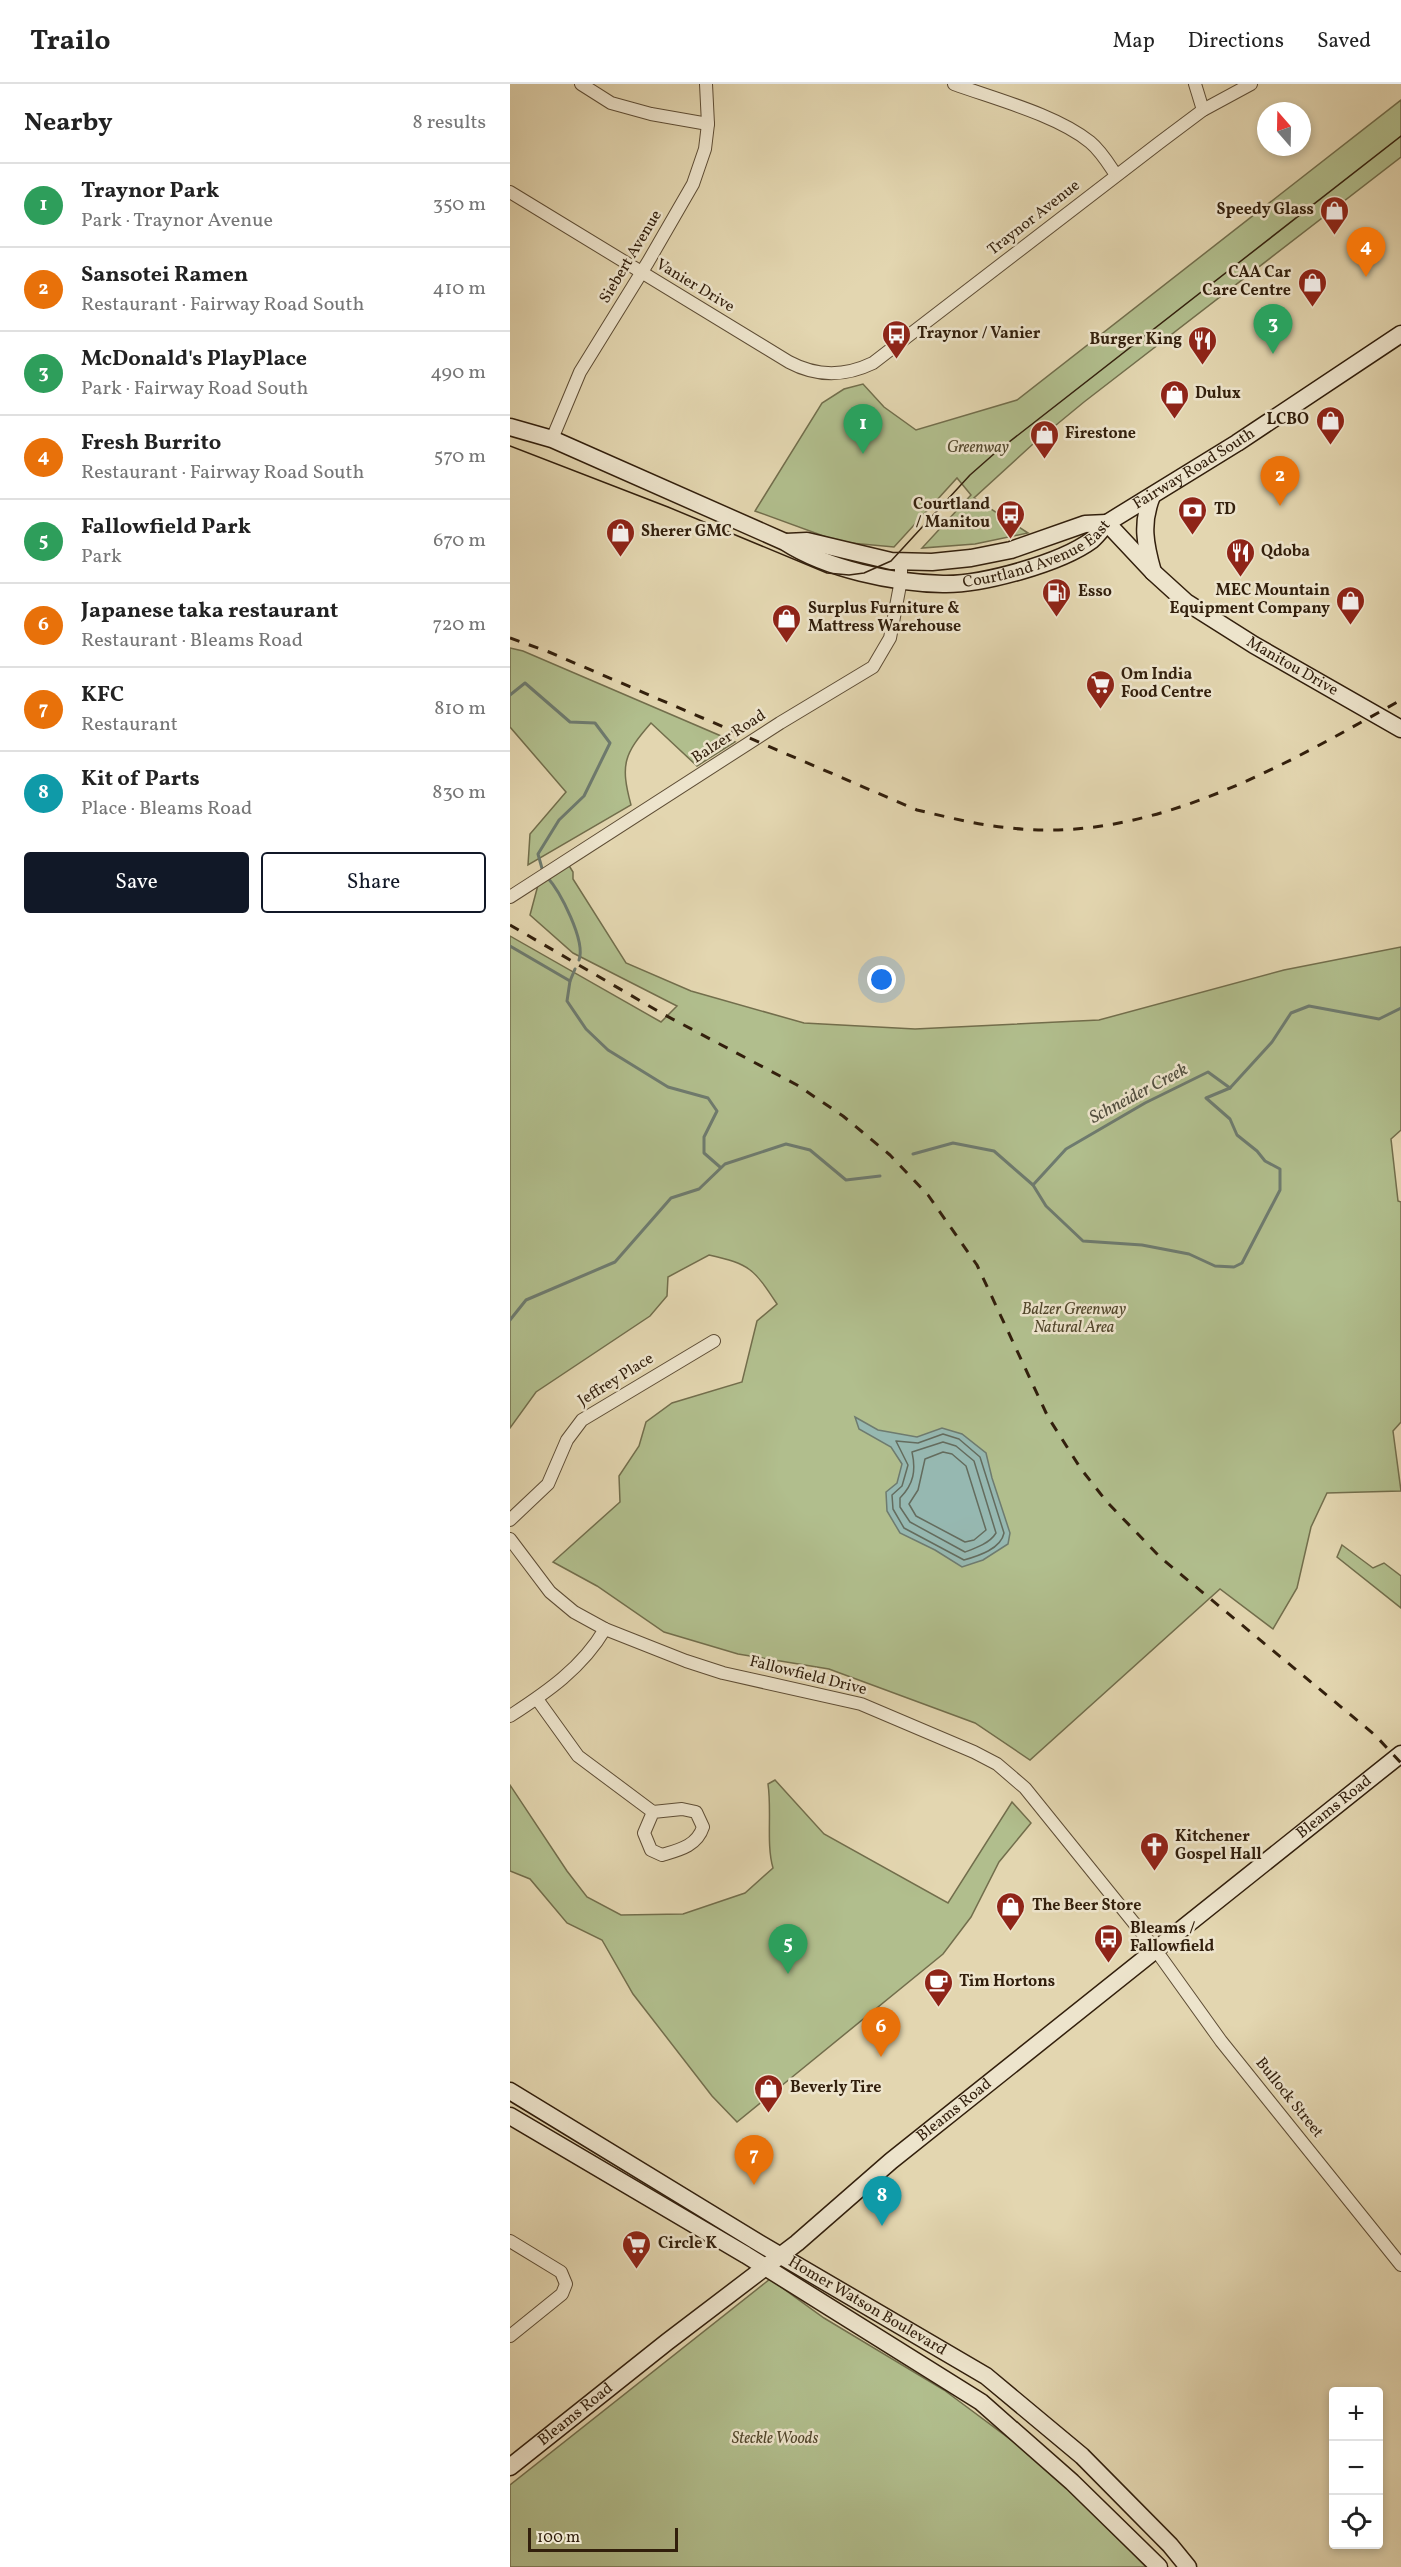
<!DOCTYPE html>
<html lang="en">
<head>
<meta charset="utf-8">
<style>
  body { margin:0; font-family:Vollkorn,serif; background:#f2f2f2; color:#222 }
  .controls { position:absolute; right:18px; bottom:18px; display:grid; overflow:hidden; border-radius:6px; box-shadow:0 3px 9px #0003 }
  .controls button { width:54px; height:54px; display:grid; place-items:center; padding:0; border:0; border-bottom:2px solid #e0e0e0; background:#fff; color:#222; font:30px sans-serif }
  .compass { position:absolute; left:747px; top:18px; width:54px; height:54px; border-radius:50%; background:#fff; box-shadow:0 3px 9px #0003; rotate:340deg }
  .scale { position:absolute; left:18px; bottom:15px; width:150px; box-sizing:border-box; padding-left:6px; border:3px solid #321f0c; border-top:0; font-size:16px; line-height:21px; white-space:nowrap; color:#321f0c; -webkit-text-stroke:4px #ede4cc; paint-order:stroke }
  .you { position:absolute; left:372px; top:896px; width:21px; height:21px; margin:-15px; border:4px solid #fff; border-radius:50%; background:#1a73e8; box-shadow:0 0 0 9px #1a73e833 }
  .badge { display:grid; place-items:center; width:39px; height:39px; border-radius:50%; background:#111827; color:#fff; font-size:20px; font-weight:700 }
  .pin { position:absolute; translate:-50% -50px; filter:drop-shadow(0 2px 3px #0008) }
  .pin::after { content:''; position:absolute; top:32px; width:21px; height:18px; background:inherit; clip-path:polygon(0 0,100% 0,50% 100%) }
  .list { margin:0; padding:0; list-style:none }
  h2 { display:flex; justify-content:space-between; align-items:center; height:78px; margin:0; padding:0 24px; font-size:26px }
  h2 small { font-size:20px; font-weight:400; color:#767676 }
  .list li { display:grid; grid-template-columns:39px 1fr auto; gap:18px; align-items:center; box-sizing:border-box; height:84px; padding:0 24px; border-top:2px solid #e0e0e0 }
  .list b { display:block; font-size:22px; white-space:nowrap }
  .list p { margin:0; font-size:20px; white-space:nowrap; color:#767676 }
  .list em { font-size:20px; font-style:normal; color:#767676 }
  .actions { display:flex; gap:12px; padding:18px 24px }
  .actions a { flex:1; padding:14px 0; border:2px solid #111827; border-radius:6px; text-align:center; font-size:21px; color:#111827 }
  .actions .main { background:#111827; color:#fff }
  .icon { flex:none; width:33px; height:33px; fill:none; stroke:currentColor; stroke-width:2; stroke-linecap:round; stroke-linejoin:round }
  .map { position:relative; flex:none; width:891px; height:2483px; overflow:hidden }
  header { display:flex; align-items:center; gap:36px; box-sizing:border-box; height:84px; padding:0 30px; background:#fff; border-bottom:2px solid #e0e0e0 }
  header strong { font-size:28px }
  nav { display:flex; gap:33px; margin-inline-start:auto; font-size:21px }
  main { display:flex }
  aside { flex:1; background:#fff }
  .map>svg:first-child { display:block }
  .green { fill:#b1be8d; stroke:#726e4c; stroke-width:1.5 }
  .water { fill:#96b8b1; stroke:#6e7b6f; stroke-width:1.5 }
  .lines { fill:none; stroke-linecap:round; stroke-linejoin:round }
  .shore { stroke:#646c5e; stroke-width:1.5 }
  .stream { stroke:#6e7b6f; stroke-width:3 }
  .street-casing { stroke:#5e4d35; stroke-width:14 }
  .secondary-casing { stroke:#321f0c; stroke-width:19 }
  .street { stroke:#ede4cc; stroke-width:12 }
  .secondary { stroke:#ede4cc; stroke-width:16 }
  .tram { stroke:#321f0c; stroke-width:1.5 }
  .rail { stroke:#321f0c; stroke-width:3; stroke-dasharray:10 10; stroke-linecap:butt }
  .labels { text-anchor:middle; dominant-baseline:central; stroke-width:5; stroke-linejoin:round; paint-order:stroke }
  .poi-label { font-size:16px; font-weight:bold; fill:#321f0c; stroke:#ede4cc; text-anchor:start }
  .street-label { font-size:16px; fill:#321f0c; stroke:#ede4cc }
  .park-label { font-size:16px; font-style:italic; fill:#52472c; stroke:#ede4cc }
  .water-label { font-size:18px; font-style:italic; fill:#504d3e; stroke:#ede4cc }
</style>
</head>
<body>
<header>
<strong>Trailo</strong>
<nav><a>Map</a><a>Directions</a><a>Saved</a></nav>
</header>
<main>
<aside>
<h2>Nearby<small>8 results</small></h2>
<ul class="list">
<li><span class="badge" style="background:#2e9e5b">1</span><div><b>Traynor Park</b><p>Park · Traynor Avenue</p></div><em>350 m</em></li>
<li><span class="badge" style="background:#e8710a">2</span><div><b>Sansotei Ramen</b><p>Restaurant · Fairway Road South</p></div><em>410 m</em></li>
<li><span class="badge" style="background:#2e9e5b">3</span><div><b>McDonald's PlayPlace</b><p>Park · Fairway Road South</p></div><em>490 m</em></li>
<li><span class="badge" style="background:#e8710a">4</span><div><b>Fresh Burrito</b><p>Restaurant · Fairway Road South</p></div><em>570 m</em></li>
<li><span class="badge" style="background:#2e9e5b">5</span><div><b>Fallowfield Park</b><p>Park</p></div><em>670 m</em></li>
<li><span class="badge" style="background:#e8710a">6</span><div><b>Japanese taka restaurant</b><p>Restaurant · Bleams Road</p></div><em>720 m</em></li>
<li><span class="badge" style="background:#e8710a">7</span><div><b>KFC</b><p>Restaurant</p></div><em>810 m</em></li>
<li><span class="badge" style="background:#0f9aa8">8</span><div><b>Kit of Parts</b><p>Place · Bleams Road</p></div><em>830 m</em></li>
</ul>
<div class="actions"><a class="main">Save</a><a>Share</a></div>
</aside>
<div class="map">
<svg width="891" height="2483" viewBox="0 0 891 2483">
  <rect width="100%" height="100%" fill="#e3d6b0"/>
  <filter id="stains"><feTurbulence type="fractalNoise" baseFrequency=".00333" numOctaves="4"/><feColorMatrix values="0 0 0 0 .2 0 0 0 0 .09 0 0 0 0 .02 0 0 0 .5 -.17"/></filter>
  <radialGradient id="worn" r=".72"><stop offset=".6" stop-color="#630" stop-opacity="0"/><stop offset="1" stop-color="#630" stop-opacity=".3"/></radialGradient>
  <g class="green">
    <polygon points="891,16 891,73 574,318 523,360 464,414 518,449 465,460 412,464 461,411 447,394 384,463 330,458 245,427 312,319 334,305 353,300 374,323 406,346 507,316"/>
    <path d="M0 564 13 567 225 658 187 682 141 639C114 670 110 680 121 721L18 781 20 750 56 708 0 643Z"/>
    <path d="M58 780 63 788V795L116 879 181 907 294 939 405 945 589 936 774 886 891 863V1046L881 1055 888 1117 891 1118V1338L883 1347 891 1407 817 1409 801 1443 787 1504 763 1545 710 1505 520 1676 465 1639 319 1585 228 1570 154 1548 87 1502 43 1478 110 1418 109 1392 129 1362 136 1338 162 1319 232 1298 247 1237 267 1220C244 1185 240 1180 199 1171L158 1193 157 1212 140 1232 26 1308 0 1344V852L151 938 167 922 63 869 20 831 28 801Z"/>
    <polygon points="832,1461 863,1484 874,1479 891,1492 891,1524 827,1473"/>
    <path d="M265 1696 314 1750 438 1819 502 1718 521 1739 489 1778 461 1833 433 1870 227 2038 202 2012 123 1910 92 1856 57 1839 20 1795 0 1787V1701L57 1787 77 1813 111 1831 173 1830 235 1809 263 1784C256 1760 262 1728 258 1700Z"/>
    <polygon points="260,2195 314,2234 434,2306 551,2393 636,2483 0,2483 0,2401"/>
  </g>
  <polygon class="water" points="345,1333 368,1346 407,1353 432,1344 452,1350 476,1369 482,1394 500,1449 498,1460 473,1476 452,1483 425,1466 390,1449 377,1427 376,1408 387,1399 392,1380 381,1363 349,1345"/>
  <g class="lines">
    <g class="shore">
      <path d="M433 1350 449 1355 470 1373 494 1449C491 1465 468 1472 454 1476L394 1444 383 1425 382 1411 392 1402 398 1381 386 1357 408 1359Z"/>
      <path d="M433 1358 446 1362 464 1377 486 1449C480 1459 466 1464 455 1468L400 1438 390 1423V1414C404 1400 406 1386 402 1368Z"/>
      <polygon points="433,1368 442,1370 456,1382 476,1446 464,1456 455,1458 406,1432 399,1420 408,1406 415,1375"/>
    </g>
    <g class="stream">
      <polyline points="0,611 15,599 60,638 85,639 100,659 74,712 49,736 28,770 33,788"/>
      <path d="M37 793C50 807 76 857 69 876"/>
      <polyline points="0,862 60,897"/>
      <polyline points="65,885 60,897 57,917 76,945 98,966 158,1003 198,1014 207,1027 194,1053 194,1069 210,1083"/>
      <polyline points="403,1070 443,1059 484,1067 523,1101 536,1122 573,1157 632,1161 679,1170 705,1182 724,1183 732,1179 770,1106 770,1085 755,1077 747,1067 727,1051 720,1035 696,1014 720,1004 762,958 781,929 799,922 869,935 891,924"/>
      <polyline points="523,1101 556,1065 635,1019 698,988 720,1004"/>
      <polyline points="0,1236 16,1216 105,1178 161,1114 189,1105 215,1080 276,1060 300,1066 336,1096 370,1092"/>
    </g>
    <defs>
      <g id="street">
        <polyline points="71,0 101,19 141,30 198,40"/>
        <path d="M444 0C485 15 547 31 580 58 591 67 598 79 606 91"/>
        <polyline points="685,0 693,26"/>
        <path d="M0 108 279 278C307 293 334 293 363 279L649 59 693 26 741 0"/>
        <polyline points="42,355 70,288 138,178 183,100 195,65 198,40 196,0"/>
        <polyline points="0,813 270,639 363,583 380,554 391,496 391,477"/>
        <polyline points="0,1436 38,1400 57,1356 72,1336 204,1257"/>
        <polyline points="0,1455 40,1508 64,1528 95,1545 176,1577 213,1589 351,1620 464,1668 487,1680 515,1704 645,1865 711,1957 891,2181"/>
        <path d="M27 1615 68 1672 143 1728 172 1725 186 1728 193 1743C187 1762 169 1766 152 1771L141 1766 134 1749 143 1728"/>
        <path d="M0 1632C37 1608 72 1584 95 1545"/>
        <polyline points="0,2157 51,2188 56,2200 52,2210 0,2252"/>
      </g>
      <g id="secondary">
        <path id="s1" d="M0 343 42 355 275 458C317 485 383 499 433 500 472 501 551 479 582 456 587 452 592 445 597 439L727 359 891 250"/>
        <path d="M642 412C631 439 635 460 643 488"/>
        <path id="s2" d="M597 439 643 488 676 518 744 561 891 645"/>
        <polyline points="276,458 297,457 381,477 422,478 461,474 501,466 575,440 597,439"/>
        <path id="s3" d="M0 2007 249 2159 476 2292 572 2372 660 2461 678 2483"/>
        <polyline points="0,2032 236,2171 471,2318 562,2398 649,2483"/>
        <path id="s4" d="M0 2383 157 2258 287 2159 381 2077 891 1670"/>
      </g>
    </defs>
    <use href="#street" class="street-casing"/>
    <use href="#secondary" class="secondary-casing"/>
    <use href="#street" class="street"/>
    <use href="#secondary" class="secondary"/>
    <polyline class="tram" points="0,362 158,423 317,489 339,491 354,489 381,477 460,391 485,369 891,52"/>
    <g class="rail">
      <path d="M0 554 39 568 407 726C437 733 468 741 500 744 640 760 773 682 891 616"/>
      <polyline points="0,841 153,930 287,1001 333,1032 380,1071 418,1111 467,1181 538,1333 571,1385 597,1418 651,1474 865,1651 891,1679"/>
    </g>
  </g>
  <defs>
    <symbol id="shop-pin" viewBox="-11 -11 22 30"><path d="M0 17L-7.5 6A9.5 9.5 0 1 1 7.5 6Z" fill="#8f2418" stroke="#ede4cc"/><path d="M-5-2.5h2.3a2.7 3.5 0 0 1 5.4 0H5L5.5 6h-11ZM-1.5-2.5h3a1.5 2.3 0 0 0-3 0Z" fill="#fff"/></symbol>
    <symbol id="bus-pin" viewBox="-11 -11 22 30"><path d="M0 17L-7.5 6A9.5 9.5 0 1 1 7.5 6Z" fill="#8f2418" stroke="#ede4cc"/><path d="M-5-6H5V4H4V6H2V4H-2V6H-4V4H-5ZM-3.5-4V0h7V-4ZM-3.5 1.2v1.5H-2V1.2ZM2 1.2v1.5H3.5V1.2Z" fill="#fff"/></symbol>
    <symbol id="restaurant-pin" viewBox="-11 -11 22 30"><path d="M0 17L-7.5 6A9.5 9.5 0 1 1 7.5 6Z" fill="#8f2418" stroke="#ede4cc"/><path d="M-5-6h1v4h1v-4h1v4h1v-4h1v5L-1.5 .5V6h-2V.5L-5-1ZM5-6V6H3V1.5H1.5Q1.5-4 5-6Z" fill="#fff"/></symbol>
    <symbol id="bank-pin" viewBox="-11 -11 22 30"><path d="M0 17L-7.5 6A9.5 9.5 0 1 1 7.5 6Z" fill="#8f2418" stroke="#ede4cc"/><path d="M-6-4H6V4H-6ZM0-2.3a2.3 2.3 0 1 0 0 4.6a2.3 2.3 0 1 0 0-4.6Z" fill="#fff"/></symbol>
    <symbol id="fuel-pin" viewBox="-11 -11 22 30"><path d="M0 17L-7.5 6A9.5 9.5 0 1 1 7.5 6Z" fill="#8f2418" stroke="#ede4cc"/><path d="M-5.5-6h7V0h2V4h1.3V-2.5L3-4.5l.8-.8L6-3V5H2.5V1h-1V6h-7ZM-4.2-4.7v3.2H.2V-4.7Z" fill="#fff"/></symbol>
    <symbol id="supermarket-pin" viewBox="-11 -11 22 30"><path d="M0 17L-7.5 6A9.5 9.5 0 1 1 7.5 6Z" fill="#8f2418" stroke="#ede4cc"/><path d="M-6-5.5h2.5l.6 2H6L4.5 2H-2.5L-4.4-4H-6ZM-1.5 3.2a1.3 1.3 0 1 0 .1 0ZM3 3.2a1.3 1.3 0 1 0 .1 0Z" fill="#fff"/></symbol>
    <symbol id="church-pin" viewBox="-11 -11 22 30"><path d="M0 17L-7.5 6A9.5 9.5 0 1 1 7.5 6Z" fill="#8f2418" stroke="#ede4cc"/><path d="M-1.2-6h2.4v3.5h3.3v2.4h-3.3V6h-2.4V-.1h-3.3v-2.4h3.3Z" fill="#fff"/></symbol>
    <symbol id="cafe-pin" viewBox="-11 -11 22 30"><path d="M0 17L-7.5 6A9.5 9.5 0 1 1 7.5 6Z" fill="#8f2418" stroke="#ede4cc"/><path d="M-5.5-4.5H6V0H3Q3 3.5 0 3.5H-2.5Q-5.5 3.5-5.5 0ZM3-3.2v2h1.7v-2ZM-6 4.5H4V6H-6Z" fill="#fff"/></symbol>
  </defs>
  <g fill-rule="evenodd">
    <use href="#shop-pin" x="808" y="110" width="33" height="45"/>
    <use href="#shop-pin" x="786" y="182" width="33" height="45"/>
    <use href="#bus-pin" x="370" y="234" width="33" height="45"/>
    <use href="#restaurant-pin" x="676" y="240" width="33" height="45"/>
    <use href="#shop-pin" x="648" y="294" width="33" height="45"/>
    <use href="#shop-pin" x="804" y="320" width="33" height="45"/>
    <use href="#shop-pin" x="518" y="334" width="33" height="45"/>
    <use href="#bank-pin" x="666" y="410" width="33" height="45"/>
    <use href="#bus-pin" x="484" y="414" width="33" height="45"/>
    <use href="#shop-pin" x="94" y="432" width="33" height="45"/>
    <use href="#restaurant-pin" x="714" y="452" width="33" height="45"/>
    <use href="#fuel-pin" x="530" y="492" width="33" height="45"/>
    <use href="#shop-pin" x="824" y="500" width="33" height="45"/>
    <use href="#shop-pin" x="260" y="518" width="33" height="45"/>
    <use href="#supermarket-pin" x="574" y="584" width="33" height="45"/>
    <use href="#church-pin" x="628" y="1746" width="33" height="45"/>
    <use href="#shop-pin" x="484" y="1806" width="33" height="45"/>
    <use href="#bus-pin" x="582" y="1838" width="33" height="45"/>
    <use href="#cafe-pin" x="412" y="1882" width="33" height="45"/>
    <use href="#shop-pin" x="242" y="1988" width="33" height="45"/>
    <use href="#supermarket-pin" x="110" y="2144" width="33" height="45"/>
  </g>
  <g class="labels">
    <g class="poi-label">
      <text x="804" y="126" text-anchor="end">Speedy Glass</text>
      <text x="781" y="189" text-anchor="end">CAA Car<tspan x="781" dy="18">Care Centre</tspan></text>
      <text x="407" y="250">Traynor / Vanier</text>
      <text x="672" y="256" text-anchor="end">Burger King</text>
      <text x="685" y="310">Dulux</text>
      <text x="799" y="336" text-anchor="end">LCBO</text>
      <text x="555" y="350">Firestone</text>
      <text x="480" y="421" text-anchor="end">Courtland<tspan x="480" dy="18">/ Manitou</tspan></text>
      <text x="704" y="426">TD</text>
      <text x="131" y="448">Sherer GMC</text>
      <text x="751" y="468">Qdoba</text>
      <text x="820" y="507" text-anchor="end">MEC Mountain<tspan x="820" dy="18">Equipment Company</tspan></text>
      <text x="568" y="508">Esso</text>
      <text x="298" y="525">Surplus Furniture &amp;<tspan x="298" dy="18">Mattress Warehouse</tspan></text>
      <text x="611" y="591">Om India<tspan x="611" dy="18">Food Centre</tspan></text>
      <text x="665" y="1753">Kitchener<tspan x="665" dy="18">Gospel Hall</tspan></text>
      <text x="522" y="1822">The Beer Store</text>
      <text x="620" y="1845">Bleams /<tspan x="620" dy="18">Fallowfield</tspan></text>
      <text x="449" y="1898">Tim Hortons</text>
      <text x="280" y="2004">Beverly Tire</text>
      <text x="148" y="2160">Circle K</text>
    </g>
    <g class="street-label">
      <text transform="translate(524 134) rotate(-38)">Traynor Avenue</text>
      <text transform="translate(121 173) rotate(-59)">Siebert Avenue</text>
      <text transform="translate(185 202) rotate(31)">Vanier Drive</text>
      <text stroke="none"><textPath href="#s1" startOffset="746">Fairway Road South</textPath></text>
      <text stroke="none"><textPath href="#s1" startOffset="564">Courtland Avenue East</textPath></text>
      <text stroke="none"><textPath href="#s2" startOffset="236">Manitou Drive</textPath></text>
      <text transform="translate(219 653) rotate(-33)">Balzer Road</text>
      <text transform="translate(106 1296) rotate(-32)">Jeffrey Place</text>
      <text transform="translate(298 1592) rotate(14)">Fallowfield Drive</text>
      <text stroke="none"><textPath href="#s4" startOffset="1056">Bleams Road</textPath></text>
      <text transform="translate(779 2014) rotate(51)">Bullock Street</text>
      <text stroke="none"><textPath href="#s4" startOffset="570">Bleams Road</textPath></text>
      <text stroke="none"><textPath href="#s3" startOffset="417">Homer Watson Boulevard</textPath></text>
      <text stroke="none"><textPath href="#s4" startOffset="84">Bleams Road</textPath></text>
    </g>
    <g class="park-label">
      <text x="468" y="364">Greenway</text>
      <text x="564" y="1226">Balzer Greenway<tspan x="564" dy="18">Natural Area</tspan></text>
      <text x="265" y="2355">Steckle Woods</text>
    </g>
    <g class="water-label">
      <text transform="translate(629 1010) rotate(-28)">Schneider Creek</text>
    </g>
  </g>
  <rect width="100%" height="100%" filter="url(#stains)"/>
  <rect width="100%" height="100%" fill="url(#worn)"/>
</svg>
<div class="controls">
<button>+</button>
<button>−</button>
<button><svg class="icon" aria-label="locate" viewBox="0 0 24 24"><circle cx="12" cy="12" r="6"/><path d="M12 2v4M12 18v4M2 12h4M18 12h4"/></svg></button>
</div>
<svg class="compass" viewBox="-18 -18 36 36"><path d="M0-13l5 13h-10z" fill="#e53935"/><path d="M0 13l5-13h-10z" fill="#767676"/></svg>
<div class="scale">100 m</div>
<div class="you"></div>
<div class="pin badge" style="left:353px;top:370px;background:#2e9e5b">1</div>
<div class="pin badge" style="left:770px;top:422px;background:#e8710a">2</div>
<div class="pin badge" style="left:763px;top:270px;background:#2e9e5b">3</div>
<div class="pin badge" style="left:856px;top:193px;background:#e8710a">4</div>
<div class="pin badge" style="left:278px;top:1890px;background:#2e9e5b">5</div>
<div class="pin badge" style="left:371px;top:1973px;background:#e8710a">6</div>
<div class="pin badge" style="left:244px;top:2101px;background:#e8710a">7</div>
<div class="pin badge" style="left:372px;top:2142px;background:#0f9aa8">8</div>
</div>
</main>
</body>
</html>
